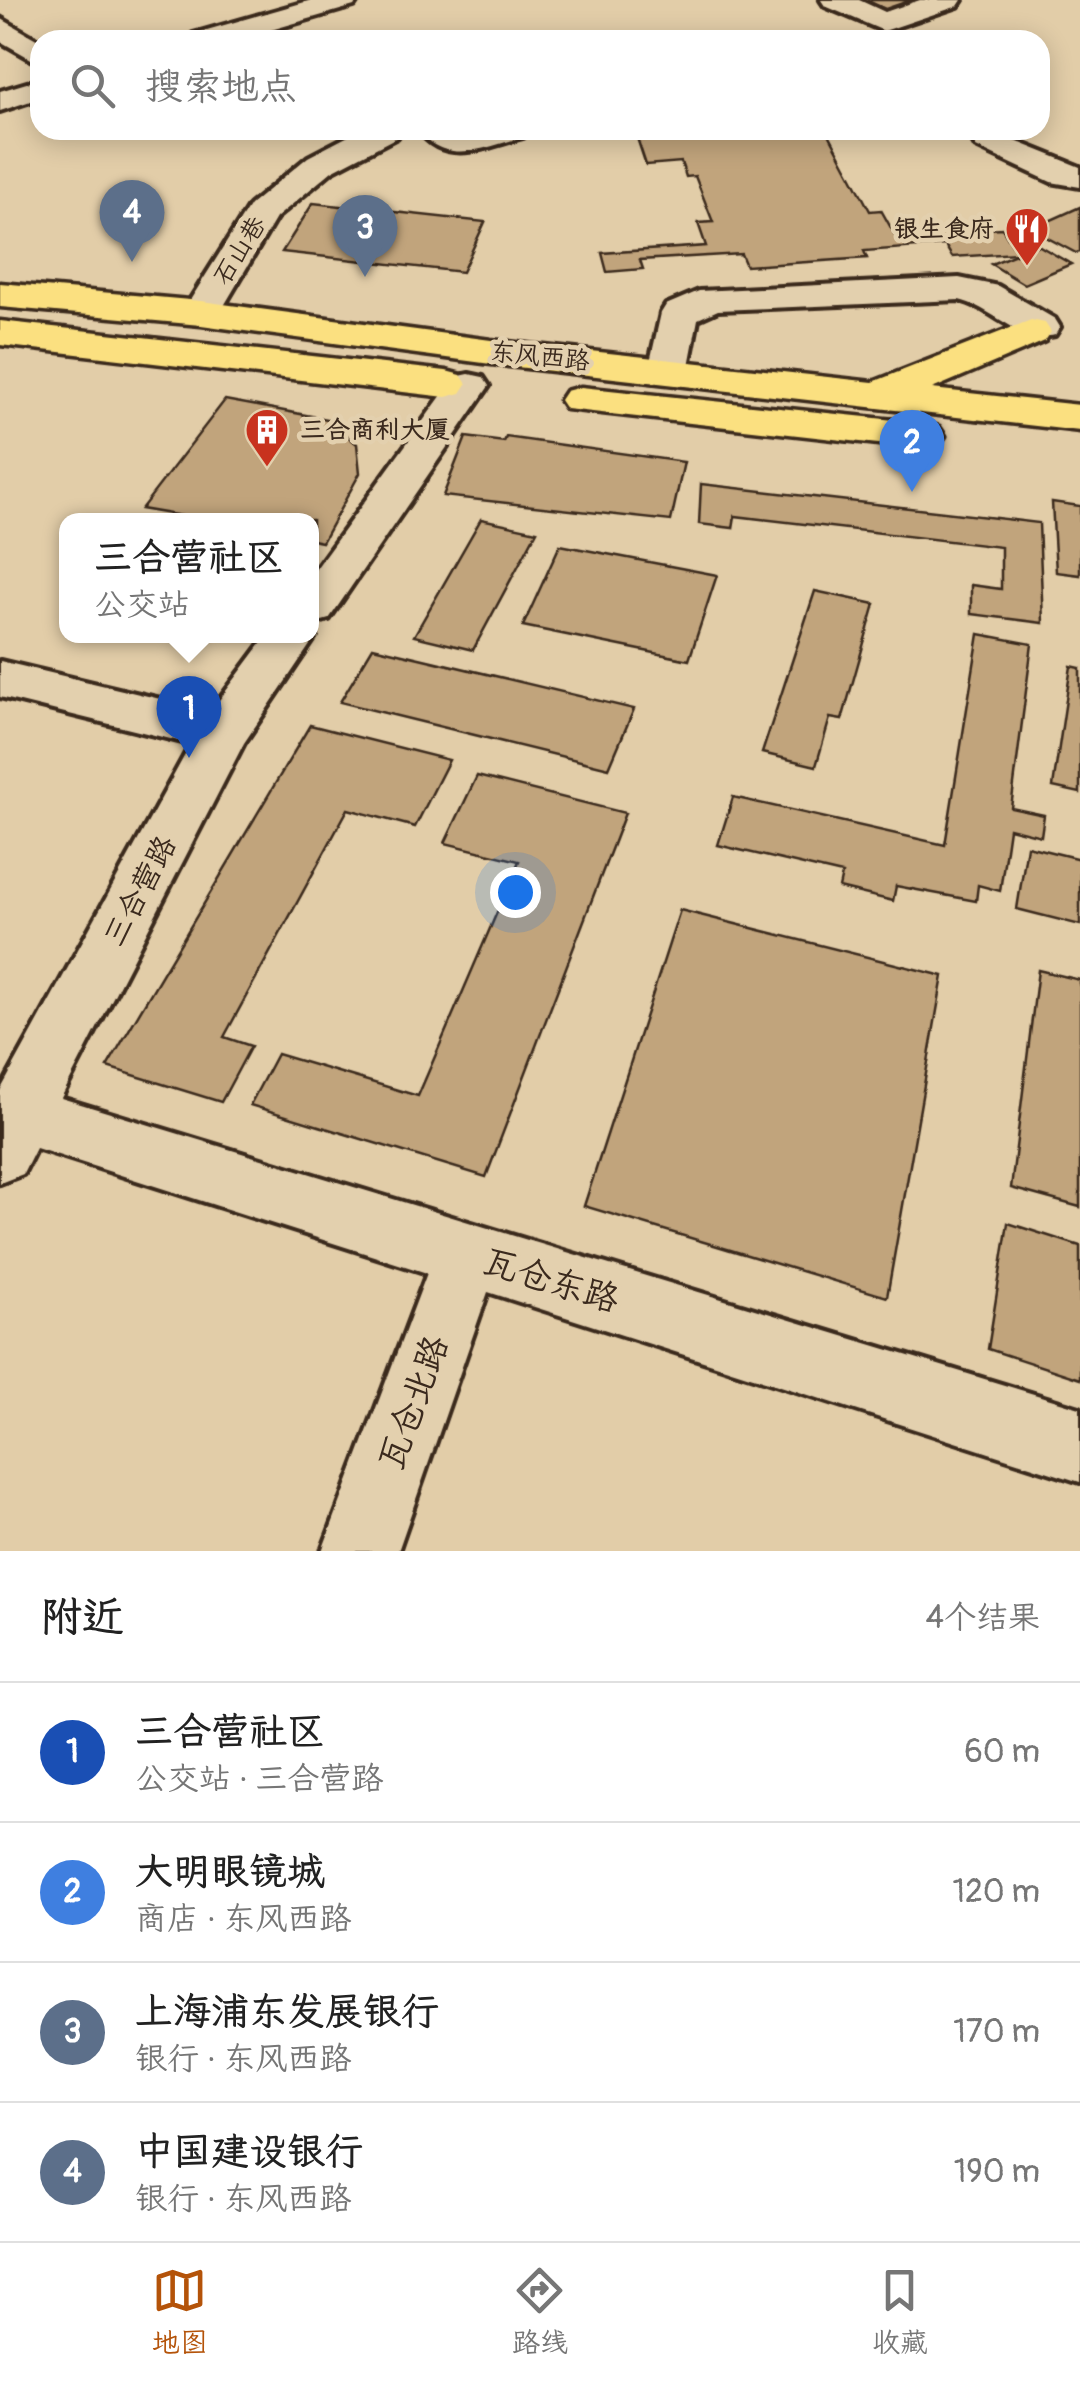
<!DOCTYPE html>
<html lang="zh">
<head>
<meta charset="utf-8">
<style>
  body { margin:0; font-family:Pangolin,"LXGW WenKai TC",sans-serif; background:#f2f2f2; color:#222 }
  .you { position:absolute; left:515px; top:892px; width:35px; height:35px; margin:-25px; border:8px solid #fff; border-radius:50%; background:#1a73e8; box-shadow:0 0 0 15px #1a73e833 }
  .badge { display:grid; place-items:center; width:65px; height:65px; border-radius:50%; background:#b45309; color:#fff; font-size:32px; font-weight:700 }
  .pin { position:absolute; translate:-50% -82px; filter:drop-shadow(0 2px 5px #0008) }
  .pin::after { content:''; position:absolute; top:52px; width:35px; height:30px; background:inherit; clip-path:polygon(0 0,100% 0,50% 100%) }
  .popup { position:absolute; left:59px; top:513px; width:260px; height:130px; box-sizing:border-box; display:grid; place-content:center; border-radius:20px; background:#fff; filter:drop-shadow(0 2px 8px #0005); font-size:32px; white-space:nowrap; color:#767676 }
  .popup b { font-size:38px; color:#222 }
  .popup::after { content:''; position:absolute; left:50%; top:100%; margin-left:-20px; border:20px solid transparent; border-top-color:#fff }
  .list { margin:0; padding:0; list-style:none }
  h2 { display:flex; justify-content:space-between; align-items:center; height:130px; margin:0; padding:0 40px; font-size:42px }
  h2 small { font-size:32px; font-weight:400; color:#767676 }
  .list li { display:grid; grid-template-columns:65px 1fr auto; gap:30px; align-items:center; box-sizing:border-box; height:140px; padding:0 40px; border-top:2px solid #e0e0e0 }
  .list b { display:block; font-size:38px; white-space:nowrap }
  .list p { margin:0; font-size:32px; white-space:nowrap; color:#767676 }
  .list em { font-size:32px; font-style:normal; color:#767676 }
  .icon { flex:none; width:55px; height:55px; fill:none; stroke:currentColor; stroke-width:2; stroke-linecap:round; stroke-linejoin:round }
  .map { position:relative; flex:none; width:1080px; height:1551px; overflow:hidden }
  .search { position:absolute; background:#fff; box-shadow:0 5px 25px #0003; left:30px; right:30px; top:30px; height:110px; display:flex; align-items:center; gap:25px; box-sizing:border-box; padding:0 35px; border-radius:30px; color:#767676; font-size:38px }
  .sheet { height:690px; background:#fff }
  nav { display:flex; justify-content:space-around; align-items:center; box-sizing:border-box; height:140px; border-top:2px solid #e0e0e0; background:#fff; font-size:28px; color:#767676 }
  nav a { display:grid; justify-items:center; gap:5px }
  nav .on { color:#b45309 }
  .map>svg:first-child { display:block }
  .building { fill:#c1a47c; stroke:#3b2a1e; stroke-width:2.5 }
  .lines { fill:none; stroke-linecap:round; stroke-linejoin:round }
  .minor-casing { stroke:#3b2a1e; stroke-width:8 }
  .major-casing { stroke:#3b2a1e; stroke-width:7 }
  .minor { fill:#e3d0ae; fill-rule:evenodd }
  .major { fill:#fbe080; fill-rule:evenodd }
  .labels { text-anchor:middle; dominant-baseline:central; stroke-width:9; stroke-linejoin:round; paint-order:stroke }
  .far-poi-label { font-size:25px; font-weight:bold; fill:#3b2a1e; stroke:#e3d0ae; text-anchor:end }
  .far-street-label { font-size:25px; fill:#3b2a1e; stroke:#e3d0ae }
  .street-label { font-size:30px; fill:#3b2a1e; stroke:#e3d0ae }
  .near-street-label { font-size:35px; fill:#3b2a1e; stroke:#e3d0ae }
</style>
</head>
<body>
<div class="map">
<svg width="1080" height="1551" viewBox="0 0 1080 1551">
  <rect width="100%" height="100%" fill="#e2cda8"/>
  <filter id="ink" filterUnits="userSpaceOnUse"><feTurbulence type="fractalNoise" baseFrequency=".01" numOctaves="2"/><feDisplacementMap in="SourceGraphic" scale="20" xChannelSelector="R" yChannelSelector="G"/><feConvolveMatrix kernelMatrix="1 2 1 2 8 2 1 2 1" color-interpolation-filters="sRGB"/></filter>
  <g filter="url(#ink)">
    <g class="building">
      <polygon points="865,0 920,0 887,11"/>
      <polygon points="827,130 870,211 881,210 895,235 1002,228 1018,253 952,257 945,245 864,251 867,258 746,266 741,254 640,260 643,269 607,272 602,253 706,246 698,223 713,222 695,176 686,177 681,162 646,165 637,138 643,138 641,133"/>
      <polygon points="313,203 485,222 462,272 282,252"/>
      <polygon points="1080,207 1080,252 1076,253 1031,229"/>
      <polygon points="1038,245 1071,264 1024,284 991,264"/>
      <polygon points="225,400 327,419 357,444 360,473 322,542 312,540 312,520 205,520 141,509"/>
      <polygon points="466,437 504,442 506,437 684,462 671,521 443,496"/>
      <polygon points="701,484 1039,523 1043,623 971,614 971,585 1001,589 1001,547 735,516 733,528 699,524"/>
      <polygon points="1052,502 1080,506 1080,575 1056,572"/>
      <polygon points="481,519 537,531 473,650 414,636"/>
      <polygon points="560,545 717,575 689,660 523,626"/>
      <polygon points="815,591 875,604 842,720 830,718 816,766 762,753"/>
      <polygon points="979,634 1032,644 1011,808 1044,815 1041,836 1009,828 1000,891 978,885 976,901 896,886 893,901 839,888 842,874 718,845 733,797 945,845"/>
      <polygon points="373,647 634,709 609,768 340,702"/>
      <polygon points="1071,666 1080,668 1080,793 1053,787"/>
      <polygon points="310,725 449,760 415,827 348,809 224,1037 251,1046 221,1102 107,1067"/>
      <polygon points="477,776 625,813 486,1177 250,1105 277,1054 418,1096 519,861 445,843"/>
      <polygon points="1027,846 1080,859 1080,925 1017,909"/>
      <polygon points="680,910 943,976 887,1297 584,1206"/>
      <polygon points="1038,970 1080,980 1080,1207 1011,1188"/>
      <polygon points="1008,1223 1080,1246 1080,1379 988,1349"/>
    </g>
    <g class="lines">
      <defs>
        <g id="minor">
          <polygon points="312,0 358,0 354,6 236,40 189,40 193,34"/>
          <polygon points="821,0 859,0 885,12 920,0 962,0 958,6 884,31 825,6"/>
          <polygon points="0,18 40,41 40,64 0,41"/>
          <polygon points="40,79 40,98 0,111 0,91"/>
          <polygon points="360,130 401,130 397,137 332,171 276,218 215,321 187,321 182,313 250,205 308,157"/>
          <path d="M419 130H527L523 137C488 147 444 167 419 130Z"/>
          <polygon points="988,130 1080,167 1080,187 1051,182 976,147 972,140 976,133"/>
          <path d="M959 278 998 286 1055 319 1060 327 1055 335C1019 344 993 307 959 300L718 310 698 319 688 371 682 379 668 383 654 379 648 371 661 313 666 305 699 291Z"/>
          <polygon points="469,374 483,377 489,386 329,619 312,624 312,574 455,377"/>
          <polygon points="312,628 316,636 244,743 61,1098 1080,1408 1080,1482 488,1292 398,1551 322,1551 427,1273 36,1148 23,1174 0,1183 0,1091 191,744 0,697 0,661 211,711 267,636 312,636"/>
        </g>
        <g id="major">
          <polygon points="0,283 201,301 491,340 873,382 1031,320 1045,323 1051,332 1045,341 932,389 1080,405 1080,431 491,364 201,325 0,307"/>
          <polygon points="0,321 446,371 461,375 467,384 461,393 446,397 0,345"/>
          <polygon points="581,387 923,423 939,427 945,436 939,445 923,449 566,409 560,400 566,391"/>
        </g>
      </defs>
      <use href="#minor" class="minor-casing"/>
      <use href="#major" class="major-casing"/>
      <use href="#minor" class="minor"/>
      <use href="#major" class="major"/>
    </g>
  </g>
  <defs>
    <symbol id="restaurant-pin" viewBox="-11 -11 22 30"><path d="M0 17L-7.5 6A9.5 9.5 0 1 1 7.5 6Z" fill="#c8321e" stroke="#e3d0ae"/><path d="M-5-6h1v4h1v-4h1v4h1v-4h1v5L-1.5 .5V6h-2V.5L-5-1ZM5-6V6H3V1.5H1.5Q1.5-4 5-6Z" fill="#fff"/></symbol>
    <symbol id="building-pin" viewBox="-11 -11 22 30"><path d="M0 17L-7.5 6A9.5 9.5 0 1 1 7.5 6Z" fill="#c8321e" stroke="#e3d0ae"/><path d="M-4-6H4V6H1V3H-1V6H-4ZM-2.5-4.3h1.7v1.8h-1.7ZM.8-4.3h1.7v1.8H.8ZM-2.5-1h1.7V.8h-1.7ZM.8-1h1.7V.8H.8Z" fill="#fff"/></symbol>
  </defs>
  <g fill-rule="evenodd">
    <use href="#restaurant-pin" x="1002" y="204" width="50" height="68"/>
    <use href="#building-pin" x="242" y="405" width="50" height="68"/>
  </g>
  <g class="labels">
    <g class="far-poi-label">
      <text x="994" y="229">银生食府</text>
      <text x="300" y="430" text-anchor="start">三合商利大厦</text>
    </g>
    <g class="far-street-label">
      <text transform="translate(240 251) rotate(-58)">石山巷</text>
      <text transform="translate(540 357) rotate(6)">东风西路</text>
    </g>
    <g class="street-label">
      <text transform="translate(140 891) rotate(-62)">三合营路</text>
    </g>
    <g class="near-street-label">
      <text transform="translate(551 1281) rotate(17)">瓦仓东路</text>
      <text transform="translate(414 1403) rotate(-70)">瓦仓北路</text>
    </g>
  </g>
</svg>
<div class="you"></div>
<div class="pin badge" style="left:189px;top:758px;background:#1a4fb4">1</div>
<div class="popup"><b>三合营社区</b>公交站</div>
<div class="pin badge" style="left:912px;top:492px;background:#3f7fe0">2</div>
<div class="pin badge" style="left:365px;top:277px;background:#5c6f8a">3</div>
<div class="pin badge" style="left:132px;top:262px;background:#5c6f8a">4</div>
<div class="search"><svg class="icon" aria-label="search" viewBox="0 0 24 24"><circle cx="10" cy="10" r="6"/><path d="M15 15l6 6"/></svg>搜索地点</div>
</div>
<section class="sheet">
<h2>附近<small>4个结果</small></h2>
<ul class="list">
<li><span class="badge" style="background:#1a4fb4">1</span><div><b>三合营社区</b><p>公交站 · 三合营路</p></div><em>60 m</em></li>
<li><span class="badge" style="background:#3f7fe0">2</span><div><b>大明眼镜城</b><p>商店 · 东风西路</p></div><em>120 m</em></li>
<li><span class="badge" style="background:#5c6f8a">3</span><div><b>上海浦东发展银行</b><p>银行 · 东风西路</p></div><em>170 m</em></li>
<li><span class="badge" style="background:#5c6f8a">4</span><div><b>中国建设银行</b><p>银行 · 东风西路</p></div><em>190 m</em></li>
</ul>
</section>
<nav>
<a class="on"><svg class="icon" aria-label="map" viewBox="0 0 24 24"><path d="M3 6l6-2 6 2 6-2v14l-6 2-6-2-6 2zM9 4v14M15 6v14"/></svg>地图</a>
<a><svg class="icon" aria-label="directions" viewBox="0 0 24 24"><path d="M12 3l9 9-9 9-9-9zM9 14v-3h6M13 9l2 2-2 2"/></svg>路线</a>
<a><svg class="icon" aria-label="saved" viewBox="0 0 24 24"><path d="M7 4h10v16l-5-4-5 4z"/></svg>收藏</a>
</nav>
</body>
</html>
